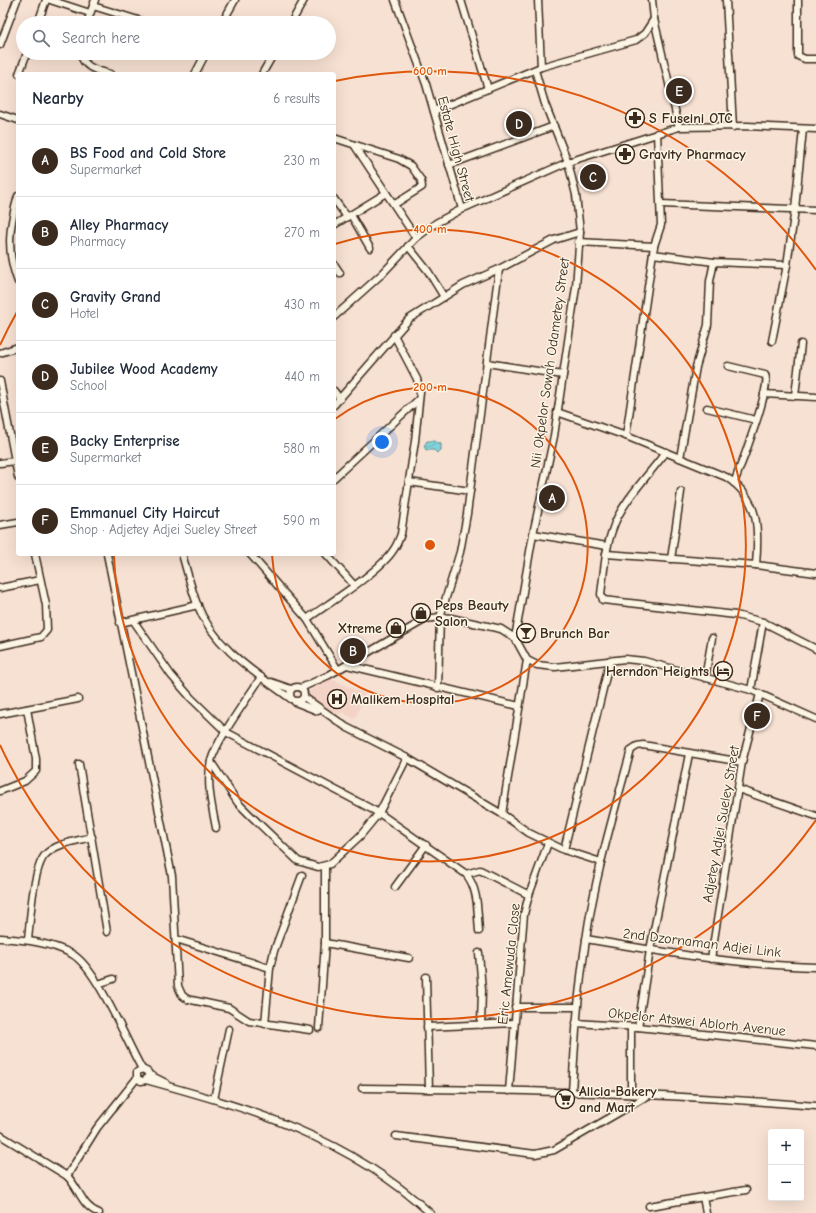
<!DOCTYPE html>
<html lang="en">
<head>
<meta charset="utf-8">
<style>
  body { margin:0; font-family:"Comic Neue",sans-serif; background:#f6f6f7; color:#1f2937 }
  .controls { position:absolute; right:12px; bottom:12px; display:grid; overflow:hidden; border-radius:4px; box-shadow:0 4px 16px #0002 }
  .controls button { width:36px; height:36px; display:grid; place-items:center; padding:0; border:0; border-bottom:1px solid #e0e1e3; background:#fff; color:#1f2937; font:20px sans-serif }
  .you { position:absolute; left:382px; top:442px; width:14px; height:14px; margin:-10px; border:3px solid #fff; border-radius:50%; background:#1a73e8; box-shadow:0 0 0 6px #1a73e833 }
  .badge { display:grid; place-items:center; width:26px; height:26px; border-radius:50%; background:#3b2a1e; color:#fff; font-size:13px; font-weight:700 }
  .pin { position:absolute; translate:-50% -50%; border:2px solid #fff; box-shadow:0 1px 4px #0006 }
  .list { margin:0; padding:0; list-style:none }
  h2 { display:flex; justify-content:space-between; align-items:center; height:52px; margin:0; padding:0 16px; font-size:17px }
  h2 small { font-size:13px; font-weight:400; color:#747a83 }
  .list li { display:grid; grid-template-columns:26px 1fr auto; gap:12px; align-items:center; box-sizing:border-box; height:72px; padding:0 16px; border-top:1px solid #e0e1e3 }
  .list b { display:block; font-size:15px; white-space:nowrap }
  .list p { margin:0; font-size:13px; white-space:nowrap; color:#747a83 }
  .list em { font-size:13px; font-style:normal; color:#747a83 }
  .icon { flex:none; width:22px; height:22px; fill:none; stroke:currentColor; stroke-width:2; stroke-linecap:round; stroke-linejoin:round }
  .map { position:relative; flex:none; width:816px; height:1213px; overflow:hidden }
  .search { position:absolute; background:#fff; box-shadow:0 4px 16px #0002; left:16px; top:16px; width:320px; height:44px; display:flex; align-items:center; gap:10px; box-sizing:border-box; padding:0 14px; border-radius:22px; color:#747a83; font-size:15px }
  .panel { position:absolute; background:#fff; box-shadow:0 4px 16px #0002; left:16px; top:72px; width:320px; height:484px; border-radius:4px }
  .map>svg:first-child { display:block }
  .built { fill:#f3d3c5 }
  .water { fill:url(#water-waves); stroke:#658f8f }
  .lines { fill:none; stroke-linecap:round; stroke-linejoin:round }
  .minor-casing { stroke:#3b2a1e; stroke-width:9 }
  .minor { stroke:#fcf5e5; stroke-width:6 }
  .ring { fill:none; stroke:#df570d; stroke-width:2 }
  .labels { text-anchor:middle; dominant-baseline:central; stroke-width:3; stroke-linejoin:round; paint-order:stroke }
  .poi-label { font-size:14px; font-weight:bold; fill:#3b2a1e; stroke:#fcf5e5; text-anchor:start }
  .street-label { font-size:14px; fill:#3b2a1e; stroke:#fcf5e5 }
  .centre { fill:#df570d; stroke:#fcf5e5; stroke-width:2 }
  .ring-label { font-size:12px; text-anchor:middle; font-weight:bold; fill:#df570d; stroke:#fcf5e5; stroke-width:3; stroke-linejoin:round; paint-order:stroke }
</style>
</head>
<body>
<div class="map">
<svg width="816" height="1213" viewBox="0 0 816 1213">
  <defs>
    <pattern id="water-waves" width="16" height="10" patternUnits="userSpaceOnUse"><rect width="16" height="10" fill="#81d2da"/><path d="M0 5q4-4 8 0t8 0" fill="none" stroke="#70b4bb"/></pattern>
  </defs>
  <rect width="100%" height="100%" fill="#f7e1d2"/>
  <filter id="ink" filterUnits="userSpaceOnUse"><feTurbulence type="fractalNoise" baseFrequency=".025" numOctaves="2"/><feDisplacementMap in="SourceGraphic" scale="8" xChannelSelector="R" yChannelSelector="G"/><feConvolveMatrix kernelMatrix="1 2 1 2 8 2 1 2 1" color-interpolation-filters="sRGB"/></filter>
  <g filter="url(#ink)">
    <polygon class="built" points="329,678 365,694 355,719 342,712 339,714 311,701 309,697 309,692"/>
    <polygon class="water" points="427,441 434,441 441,444 441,450 437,453 434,450 426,450 424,446"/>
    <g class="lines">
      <defs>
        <g id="minor">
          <polyline points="50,0 90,13"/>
          <polyline points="461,0 488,89"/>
          <polyline points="538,0 541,67"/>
          <polyline points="652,0 654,19 679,127"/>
          <polyline points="726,0 733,127"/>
          <polyline points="798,0 798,56 805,59 816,59"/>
          <polyline points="93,6 148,23"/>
          <polyline points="38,23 46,0"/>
          <polyline points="87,23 95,0"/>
          <polyline points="222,23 235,0"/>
          <polyline points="291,23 304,0"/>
          <polyline points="0,45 17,0"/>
          <path d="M80 53C84 68 96 70 110 74"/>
          <polyline points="19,74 27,53"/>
          <polyline points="195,74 206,53"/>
          <polyline points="262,74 274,53"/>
          <polyline points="434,111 541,67 636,40 645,33 654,19"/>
          <polyline points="0,114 18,120"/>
          <polyline points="334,138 399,159 411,166 421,180 422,187 395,204"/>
          <polyline points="355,146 416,238"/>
          <polyline points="449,165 554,126"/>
          <path d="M18 196C9 227 6 251 18 282"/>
          <polyline points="334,199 347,217"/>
          <polyline points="661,204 816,210"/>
          <polyline points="462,209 568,162 679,127 747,126 816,129"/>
          <polyline points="351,215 370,248"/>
          <polyline points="334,225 386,193"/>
          <polyline points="578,242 654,246"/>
          <polyline points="408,246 428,271 444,297"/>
          <polyline points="653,254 714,262 787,265"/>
          <polyline points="334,264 340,273"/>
          <polyline points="334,317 383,273 416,238 436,223 462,209 426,84 395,0"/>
          <polyline points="772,341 787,265 795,209 803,129"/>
          <polyline points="0,353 18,347"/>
          <polyline points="487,363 563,375"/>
          <path d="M728 366 765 375C773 383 740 468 734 483"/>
          <polyline points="0,381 18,477"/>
          <polyline points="334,391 340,399"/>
          <polyline points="764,394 816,397"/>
          <polyline points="795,396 801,344"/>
          <polyline points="334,405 409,319 463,285 499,269 554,240 580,232"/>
          <polyline points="707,408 756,420"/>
          <path d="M557 412 626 436 726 477C760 499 759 529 756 565"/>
          <polyline points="626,436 654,246 661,225 657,133"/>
          <path d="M666 452C650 473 621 503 613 528 605 549 604 572 601 594L603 600 736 615 763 622 816 649"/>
          <polyline points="680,458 696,367 708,325 710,281 714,262"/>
          <polyline points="0,463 15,461"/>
          <polyline points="334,478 419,399"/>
          <polyline points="409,482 470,491"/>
          <polyline points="0,525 18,522"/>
          <polyline points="533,534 607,546"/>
          <polyline points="107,554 172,876 178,986 182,995 187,999 229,1008 249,1021 310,1030"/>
          <path d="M182 554C187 571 191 588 197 604 214 648 256 673 291 699"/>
          <polyline points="250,554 307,619 338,670"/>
          <polyline points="326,554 354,585"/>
          <polyline points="606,554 756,565 816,573"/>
          <polyline points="671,559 681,492"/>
          <polyline points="0,588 40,580"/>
          <path d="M307 619C329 603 381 571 394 549 397 545 399 539 401 534L415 441 420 392 417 379 394 335"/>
          <path d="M133 620 171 675 191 698 226 732 379 813 466 874C479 890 477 911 479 931"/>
          <polyline points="120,623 198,605"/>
          <polyline points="515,638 533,534 554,436 576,287 580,232 576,195 568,162 545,104 535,70"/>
          <polyline points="0,646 41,637 47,630 46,605 35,554"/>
          <polyline points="347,665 519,706"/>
          <polyline points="705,678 712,638"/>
          <polyline points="271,682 291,689"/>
          <circle cx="297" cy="694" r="7"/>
          <polyline points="301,688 329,675 426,619 440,617 451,618 501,629 515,638 527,660 537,665 555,667 625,659 644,661 751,690 816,719"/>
          <polyline points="438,688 440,617 460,552 467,514 499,269"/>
          <polyline points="751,690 763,622"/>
          <polyline points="304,697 346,727 407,758 502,814 529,833 564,850 601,862"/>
          <polyline points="295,702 318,711"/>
          <polyline points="0,714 78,699"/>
          <polyline points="211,762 238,803 250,815 298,861 318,867 330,864 360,836 379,813 407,758"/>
          <polyline points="79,764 107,932"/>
          <polyline points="738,789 816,816"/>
          <polyline points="0,791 25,781 36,771 36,759 27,709"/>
          <polyline points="502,814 527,660"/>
          <path d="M216 828C212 806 206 784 211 761 217 739 248 698 261 677"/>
          <polyline points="564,850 610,660"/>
          <polyline points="466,874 480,870 529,895"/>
          <polyline points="395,887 426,845"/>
          <path d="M0 938C24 940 50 942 72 954 97 968 126 1041 142 1069"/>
          <polyline points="176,939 270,968"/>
          <path d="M586 939C662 952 738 965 816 967"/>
          <path d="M28 940C30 921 33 868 45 855 56 843 77 841 92 837"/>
          <polyline points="325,943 409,958"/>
          <polyline points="479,953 482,990 481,1025"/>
          <polyline points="711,959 742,762 760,694"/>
          <polyline points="426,977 429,1089"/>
          <polyline points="98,984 113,979"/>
          <polyline points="515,1007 577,1007"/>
          <polyline points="576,1023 638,1027 816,1046"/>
          <polyline points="265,1024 270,968 274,951 302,875"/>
          <polyline points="427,1027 514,1023"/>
          <polyline points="631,1027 631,1094"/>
          <polyline points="638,1027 650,950 689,754"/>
          <polyline points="319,1028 325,943 325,866"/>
          <polyline points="148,1074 166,1083"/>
          <path d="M146 1080C252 1109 347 1137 430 1213"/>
          <path d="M362 1088C514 1090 665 1093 816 1106"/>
          <polyline points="509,1091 524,914 529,895 548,843"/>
          <path d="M572 1092C575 1041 578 990 586 940 595 875 614 813 631 750L637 746 643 745 742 762"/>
          <polyline points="214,1099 229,1029"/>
          <polyline points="0,1135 67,1176 97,1128 137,1078 137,1072 142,1069 148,1072 148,1076 146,1080 141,1081 137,1078"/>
          <polyline points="396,1136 535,1154 554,1150 649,1095"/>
          <path d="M67 1176C80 1189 81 1206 99 1213"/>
          <polyline points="703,1197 706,1213"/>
          <polyline points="649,1206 746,1190"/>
        </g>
      </defs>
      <use href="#minor" class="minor-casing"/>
      <use href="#minor" class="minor"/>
    </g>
  </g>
  <g class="ring">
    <path d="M335 419A158 158 0 1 1 272 555"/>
    <path d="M335 244A316 316 0 1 1 114 556"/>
    <path d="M816 820A474 474 0 0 1 0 745M0 345A474 474 0 0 1 17 312M335 81A474 474 0 0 1 816 270"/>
  </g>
  <defs>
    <symbol id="pharmacy-ring" viewBox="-11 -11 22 22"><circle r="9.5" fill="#fcf5e5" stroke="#3b2a1e" stroke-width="1.5"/><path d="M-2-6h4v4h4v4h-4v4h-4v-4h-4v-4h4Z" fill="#3b2a1e"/></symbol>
    <symbol id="shop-ring" viewBox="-11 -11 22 22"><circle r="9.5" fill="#fcf5e5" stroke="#3b2a1e" stroke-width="1.5"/><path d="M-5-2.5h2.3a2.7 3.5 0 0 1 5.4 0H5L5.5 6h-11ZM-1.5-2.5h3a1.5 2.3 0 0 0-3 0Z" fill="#3b2a1e"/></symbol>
    <symbol id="bar-ring" viewBox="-11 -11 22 22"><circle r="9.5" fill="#fcf5e5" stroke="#3b2a1e" stroke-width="1.5"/><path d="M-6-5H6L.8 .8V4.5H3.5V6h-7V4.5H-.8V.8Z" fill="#3b2a1e"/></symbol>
    <symbol id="hotel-ring" viewBox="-11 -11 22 22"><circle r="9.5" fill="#fcf5e5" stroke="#3b2a1e" stroke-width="1.5"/><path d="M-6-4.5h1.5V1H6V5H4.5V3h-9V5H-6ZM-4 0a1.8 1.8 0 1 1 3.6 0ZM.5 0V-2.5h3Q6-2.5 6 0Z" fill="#3b2a1e"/></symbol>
    <symbol id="hospital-ring" viewBox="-11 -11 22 22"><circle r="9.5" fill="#fcf5e5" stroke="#3b2a1e" stroke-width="1.5"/><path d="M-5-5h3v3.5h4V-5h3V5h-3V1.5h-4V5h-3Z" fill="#3b2a1e"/></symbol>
    <symbol id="supermarket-ring" viewBox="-11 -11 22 22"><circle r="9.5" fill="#fcf5e5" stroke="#3b2a1e" stroke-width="1.5"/><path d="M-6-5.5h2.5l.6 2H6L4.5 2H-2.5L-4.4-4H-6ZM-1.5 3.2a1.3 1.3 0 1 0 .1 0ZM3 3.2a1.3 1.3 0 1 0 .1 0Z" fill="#3b2a1e"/></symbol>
  </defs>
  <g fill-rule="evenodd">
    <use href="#pharmacy-ring" x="624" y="107" width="22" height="22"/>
    <use href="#pharmacy-ring" x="614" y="143" width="22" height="22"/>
    <use href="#shop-ring" x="410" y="602" width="22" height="22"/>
    <use href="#shop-ring" x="385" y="617" width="22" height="22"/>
    <use href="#bar-ring" x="515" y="622" width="22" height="22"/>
    <use href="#hotel-ring" x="712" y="660" width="22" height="22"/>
    <use href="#hospital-ring" x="326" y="688" width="22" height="22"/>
    <use href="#supermarket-ring" x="554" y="1088" width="22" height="22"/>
  </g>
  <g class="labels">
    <g class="poi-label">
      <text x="649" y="118">S Fuseini OTC</text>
      <text x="639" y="154">Gravity Pharmacy</text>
      <text x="435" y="605">Peps Beauty<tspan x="435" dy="16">Salon</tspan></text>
      <text x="382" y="628" text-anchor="end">Xtreme</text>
      <text x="540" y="633">Brunch Bar</text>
      <text x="709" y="671" text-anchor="end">Herndon Heights</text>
      <text x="351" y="699">Malikem Hospital</text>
      <text x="579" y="1091">Alicia Bakery<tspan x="579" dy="16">and Mart</tspan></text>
    </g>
    <g class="street-label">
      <text transform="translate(456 149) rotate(75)">Estate High Street</text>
      <text transform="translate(550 363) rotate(-82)">Nii Okpelor Sowah Odametey Street</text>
      <text transform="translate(721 824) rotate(-80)">Adjetey Adjei Sueley Street</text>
      <text transform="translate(702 943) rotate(7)">2nd Dzornaman Adjei Link</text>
      <text transform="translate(509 964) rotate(-84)">Eric Amewuda Close</text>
      <text transform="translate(697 1022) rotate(6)">Okpelor Atswei Ablorh Avenue</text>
    </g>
  </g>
  <circle cx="430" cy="545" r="6" class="centre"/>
  <g class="ring-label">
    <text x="430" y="75">600 m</text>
    <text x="430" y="233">400 m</text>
    <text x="430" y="391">200 m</text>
  </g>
</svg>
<div class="controls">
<button>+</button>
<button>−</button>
</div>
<div class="you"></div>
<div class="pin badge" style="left:552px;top:498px">A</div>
<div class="pin badge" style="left:353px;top:651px">B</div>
<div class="pin badge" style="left:593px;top:177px">C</div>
<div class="pin badge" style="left:519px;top:124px">D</div>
<div class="pin badge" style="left:679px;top:91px">E</div>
<div class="pin badge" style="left:757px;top:716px">F</div>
<div class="search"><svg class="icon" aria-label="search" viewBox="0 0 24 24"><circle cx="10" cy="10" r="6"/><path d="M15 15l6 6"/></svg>Search here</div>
<section class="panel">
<h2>Nearby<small>6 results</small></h2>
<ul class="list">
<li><span class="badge">A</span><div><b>BS Food and Cold Store</b><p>Supermarket</p></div><em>230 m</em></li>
<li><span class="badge">B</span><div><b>Alley Pharmacy</b><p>Pharmacy</p></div><em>270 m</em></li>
<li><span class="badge">C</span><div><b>Gravity Grand</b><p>Hotel</p></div><em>430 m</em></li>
<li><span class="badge">D</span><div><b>Jubilee Wood Academy</b><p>School</p></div><em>440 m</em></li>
<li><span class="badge">E</span><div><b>Backy Enterprise</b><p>Supermarket</p></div><em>580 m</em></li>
<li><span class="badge">F</span><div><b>Emmanuel City Haircut</b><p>Shop · Adjetey Adjei Sueley Street</p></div><em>590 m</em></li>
</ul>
</section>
</div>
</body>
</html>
